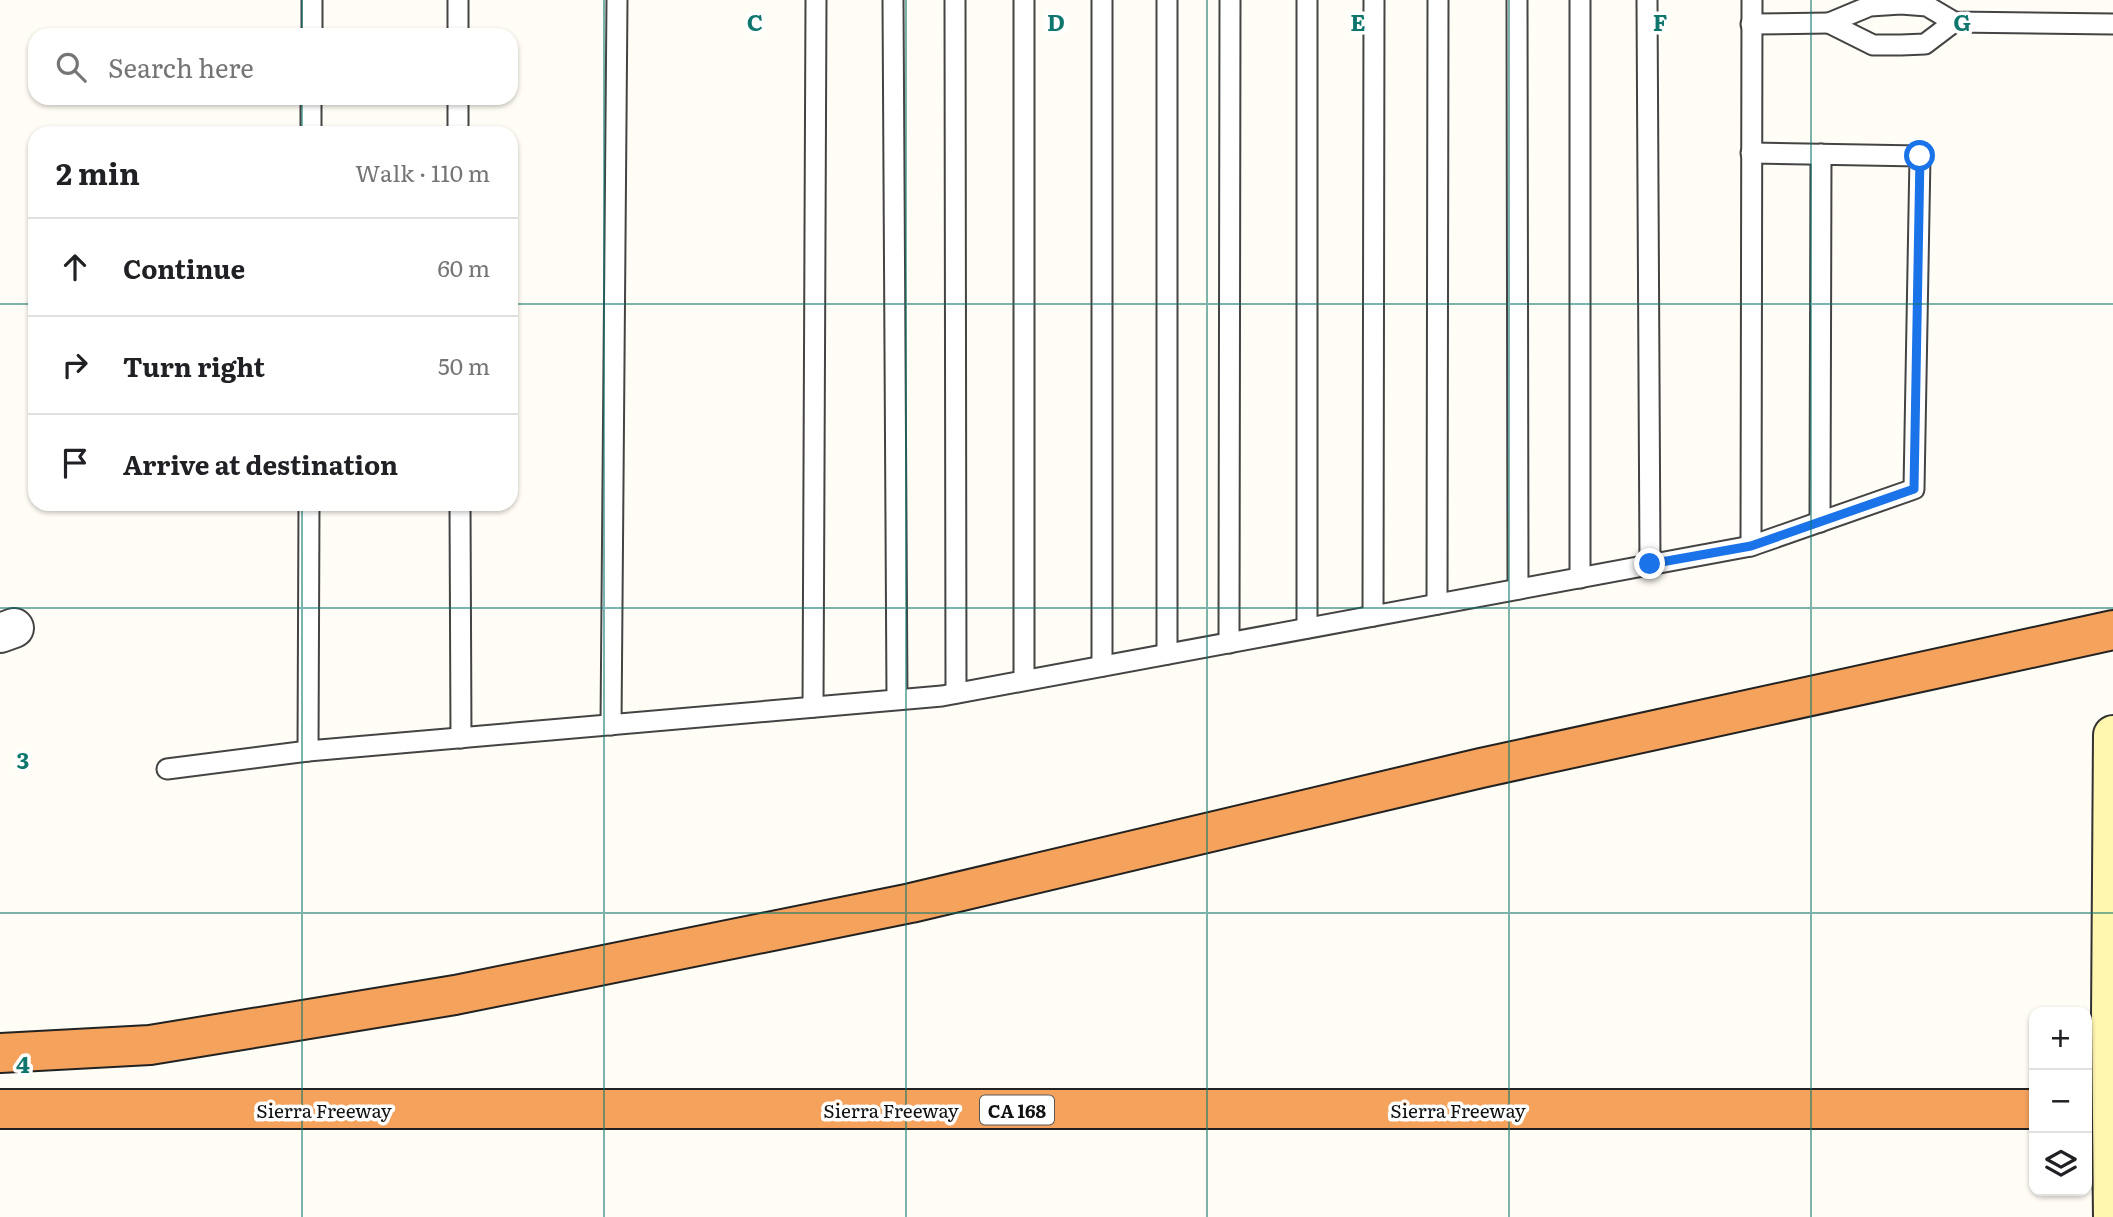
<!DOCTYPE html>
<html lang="en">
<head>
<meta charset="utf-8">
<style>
  body { margin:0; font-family:Literata,serif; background:#f2f2f2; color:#202124 }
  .controls { position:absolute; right:21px; bottom:21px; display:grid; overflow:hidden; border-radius:14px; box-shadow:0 2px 5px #0004 }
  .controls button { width:63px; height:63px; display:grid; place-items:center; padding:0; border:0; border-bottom:2px solid #e0e0e0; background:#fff; color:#202124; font:35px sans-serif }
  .stop { position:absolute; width:21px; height:21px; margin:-16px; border:5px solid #1a73e8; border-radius:50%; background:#fff }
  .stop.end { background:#1a73e8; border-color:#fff; box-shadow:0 2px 7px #0008 }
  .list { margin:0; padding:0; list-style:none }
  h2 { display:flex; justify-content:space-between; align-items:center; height:91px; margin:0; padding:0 28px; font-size:30px }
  h2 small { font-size:23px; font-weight:400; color:#757577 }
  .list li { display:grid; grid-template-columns:46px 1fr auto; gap:21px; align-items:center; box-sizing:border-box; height:98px; padding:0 28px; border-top:2px solid #e0e0e0 }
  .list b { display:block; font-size:26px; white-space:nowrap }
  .list em { font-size:23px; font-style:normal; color:#757577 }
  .icon { flex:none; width:38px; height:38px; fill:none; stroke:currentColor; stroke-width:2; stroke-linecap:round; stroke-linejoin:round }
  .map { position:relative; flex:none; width:2113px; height:1217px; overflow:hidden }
  .search { position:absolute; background:#fff; box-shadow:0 2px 5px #0004; left:28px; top:28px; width:490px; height:77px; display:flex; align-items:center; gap:18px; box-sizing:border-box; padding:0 24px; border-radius:21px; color:#757577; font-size:26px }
  .panel { position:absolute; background:#fff; box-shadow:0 2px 5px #0004; left:28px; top:126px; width:490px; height:385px; border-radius:21px }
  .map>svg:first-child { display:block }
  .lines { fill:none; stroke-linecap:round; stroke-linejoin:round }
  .lane-casing { stroke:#444; stroke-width:23 }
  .street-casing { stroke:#444; stroke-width:42 }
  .secondary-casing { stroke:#333; stroke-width:42 }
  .highway-casing { stroke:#222; stroke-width:42 }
  .lane { stroke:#fff; stroke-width:19 }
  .street { stroke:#fff; stroke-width:38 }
  .secondary { stroke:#fff6b0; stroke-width:38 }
  .highway { stroke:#f5a25d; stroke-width:38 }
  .secondary-bridge-casing { stroke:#333; stroke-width:42; stroke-linecap:butt }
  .secondary-bridge { stroke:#fff6b0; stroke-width:38 }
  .route { stroke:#1a73e8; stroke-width:9 }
  .grid { fill:none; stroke:#0f766e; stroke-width:2; stroke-opacity:0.55 }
  .labels { text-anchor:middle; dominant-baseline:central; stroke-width:7; stroke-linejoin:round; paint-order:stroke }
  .shield { fill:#fff; stroke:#585858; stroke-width:2 }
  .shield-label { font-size:18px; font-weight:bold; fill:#111 }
  .street-label { font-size:19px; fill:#111; stroke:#fff }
  .grid-label { font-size:23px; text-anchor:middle; font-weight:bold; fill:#0f766e; stroke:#fff; stroke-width:7; stroke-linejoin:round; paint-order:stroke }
</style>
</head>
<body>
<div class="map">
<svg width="2113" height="1217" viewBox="0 0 2113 1217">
  <rect width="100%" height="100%" fill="#fffdf5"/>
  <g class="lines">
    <defs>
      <g id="lane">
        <polyline points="458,0 458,35"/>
        <polyline points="893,0 897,699"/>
        <polyline points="955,0 956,693"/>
        <polyline points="1024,0 1024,680"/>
        <polyline points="1102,0 1102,666"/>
        <polyline points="1517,0 1518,589"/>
        <polyline points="1647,0 1650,564"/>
        <polyline points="1954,22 1925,44 1901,45 1873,45 1829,23 1870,6 1901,4 1927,6 1954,22 2113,24"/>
        <polyline points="1751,24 1829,23"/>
        <polyline points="312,35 312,0"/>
        <polyline points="458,98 458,133"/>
        <polyline points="311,133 311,98"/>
        <polyline points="309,504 308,751 942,696 1751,546 1752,0"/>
        <polyline points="460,504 461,738"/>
        <polyline points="1820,522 1821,154"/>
        <polyline points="1751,546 1914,489 1920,156 1751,153"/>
        <polyline points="1580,578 1580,0"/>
        <polyline points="1437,604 1438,0"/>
        <polyline points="1373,616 1374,0"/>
        <polyline points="1307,628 1307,0"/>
        <polyline points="1229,643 1230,0"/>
        <polyline points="1167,654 1167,0"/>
        <polyline points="813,707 816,0"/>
        <polyline points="611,725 617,0"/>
        <polyline points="167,769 308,751"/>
      </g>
      <polyline id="street" points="0,633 14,628"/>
      <polyline id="secondary" points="2111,1019 2113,735"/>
      <g id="highway">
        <polyline points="0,1053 150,1045 455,995 911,903 1481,768 2113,630"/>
        <polyline points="2087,1108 2113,1108"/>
        <polyline points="0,1109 2034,1109"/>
      </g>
    </defs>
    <use href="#lane" class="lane-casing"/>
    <use href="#street" class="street-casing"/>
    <use href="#secondary" class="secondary-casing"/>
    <use href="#highway" class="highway-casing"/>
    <use href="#lane" class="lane"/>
    <use href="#street" class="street"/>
    <use href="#secondary" class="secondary"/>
    <use href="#highway" class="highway"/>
    <defs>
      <polyline id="secondary-bridge" points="2111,1019 2113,1217"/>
    </defs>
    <use href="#secondary-bridge" class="secondary-bridge-casing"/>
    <use href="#secondary-bridge" class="secondary-bridge"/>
  </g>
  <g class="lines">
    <polyline class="route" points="1650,564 1751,546 1914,489 1920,156"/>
  </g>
  <path class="grid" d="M302 0V35M604 0V1217M906 0V1217M1207 0V1217M1509 0V1217M1811 0V1217M302 98V133M0 304H35M511 304H2113M302 504V1217M0 608H2113M0 913H2113"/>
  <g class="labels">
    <rect class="shield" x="980" y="1095.5" width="74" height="29" rx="5"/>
    <g class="shield-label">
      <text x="1017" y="1110">CA 168</text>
    </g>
    <g class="street-label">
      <text x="324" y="1110">Sierra Freeway</text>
      <text x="891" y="1110">Sierra Freeway</text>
      <text x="1458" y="1110">Sierra Freeway</text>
    </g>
  </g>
  <g class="grid-label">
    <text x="755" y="31">C</text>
    <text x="1056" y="31">D</text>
    <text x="1358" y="31">E</text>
    <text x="1660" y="31">F</text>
    <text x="1962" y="31">G</text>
    <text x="23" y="769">3</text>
    <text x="23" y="1073">4</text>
  </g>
</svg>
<div class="controls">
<button>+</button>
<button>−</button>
<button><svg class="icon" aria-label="layers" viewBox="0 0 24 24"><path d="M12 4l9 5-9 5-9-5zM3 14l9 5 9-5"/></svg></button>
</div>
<div class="stop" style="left:1920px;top:156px"></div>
<div class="stop end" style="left:1650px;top:564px"></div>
<div class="search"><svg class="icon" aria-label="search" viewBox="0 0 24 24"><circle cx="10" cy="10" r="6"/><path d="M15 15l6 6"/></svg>Search here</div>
<section class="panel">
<h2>2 min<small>Walk · 110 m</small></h2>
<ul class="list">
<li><svg class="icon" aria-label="ahead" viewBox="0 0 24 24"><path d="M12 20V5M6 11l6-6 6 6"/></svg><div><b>Continue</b></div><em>60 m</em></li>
<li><svg class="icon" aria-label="right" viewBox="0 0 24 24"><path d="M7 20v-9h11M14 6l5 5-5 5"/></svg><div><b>Turn right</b></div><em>50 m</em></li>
<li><svg class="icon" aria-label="arrive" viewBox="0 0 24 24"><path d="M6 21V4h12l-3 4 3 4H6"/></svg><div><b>Arrive at destination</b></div></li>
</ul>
</section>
</div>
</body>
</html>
